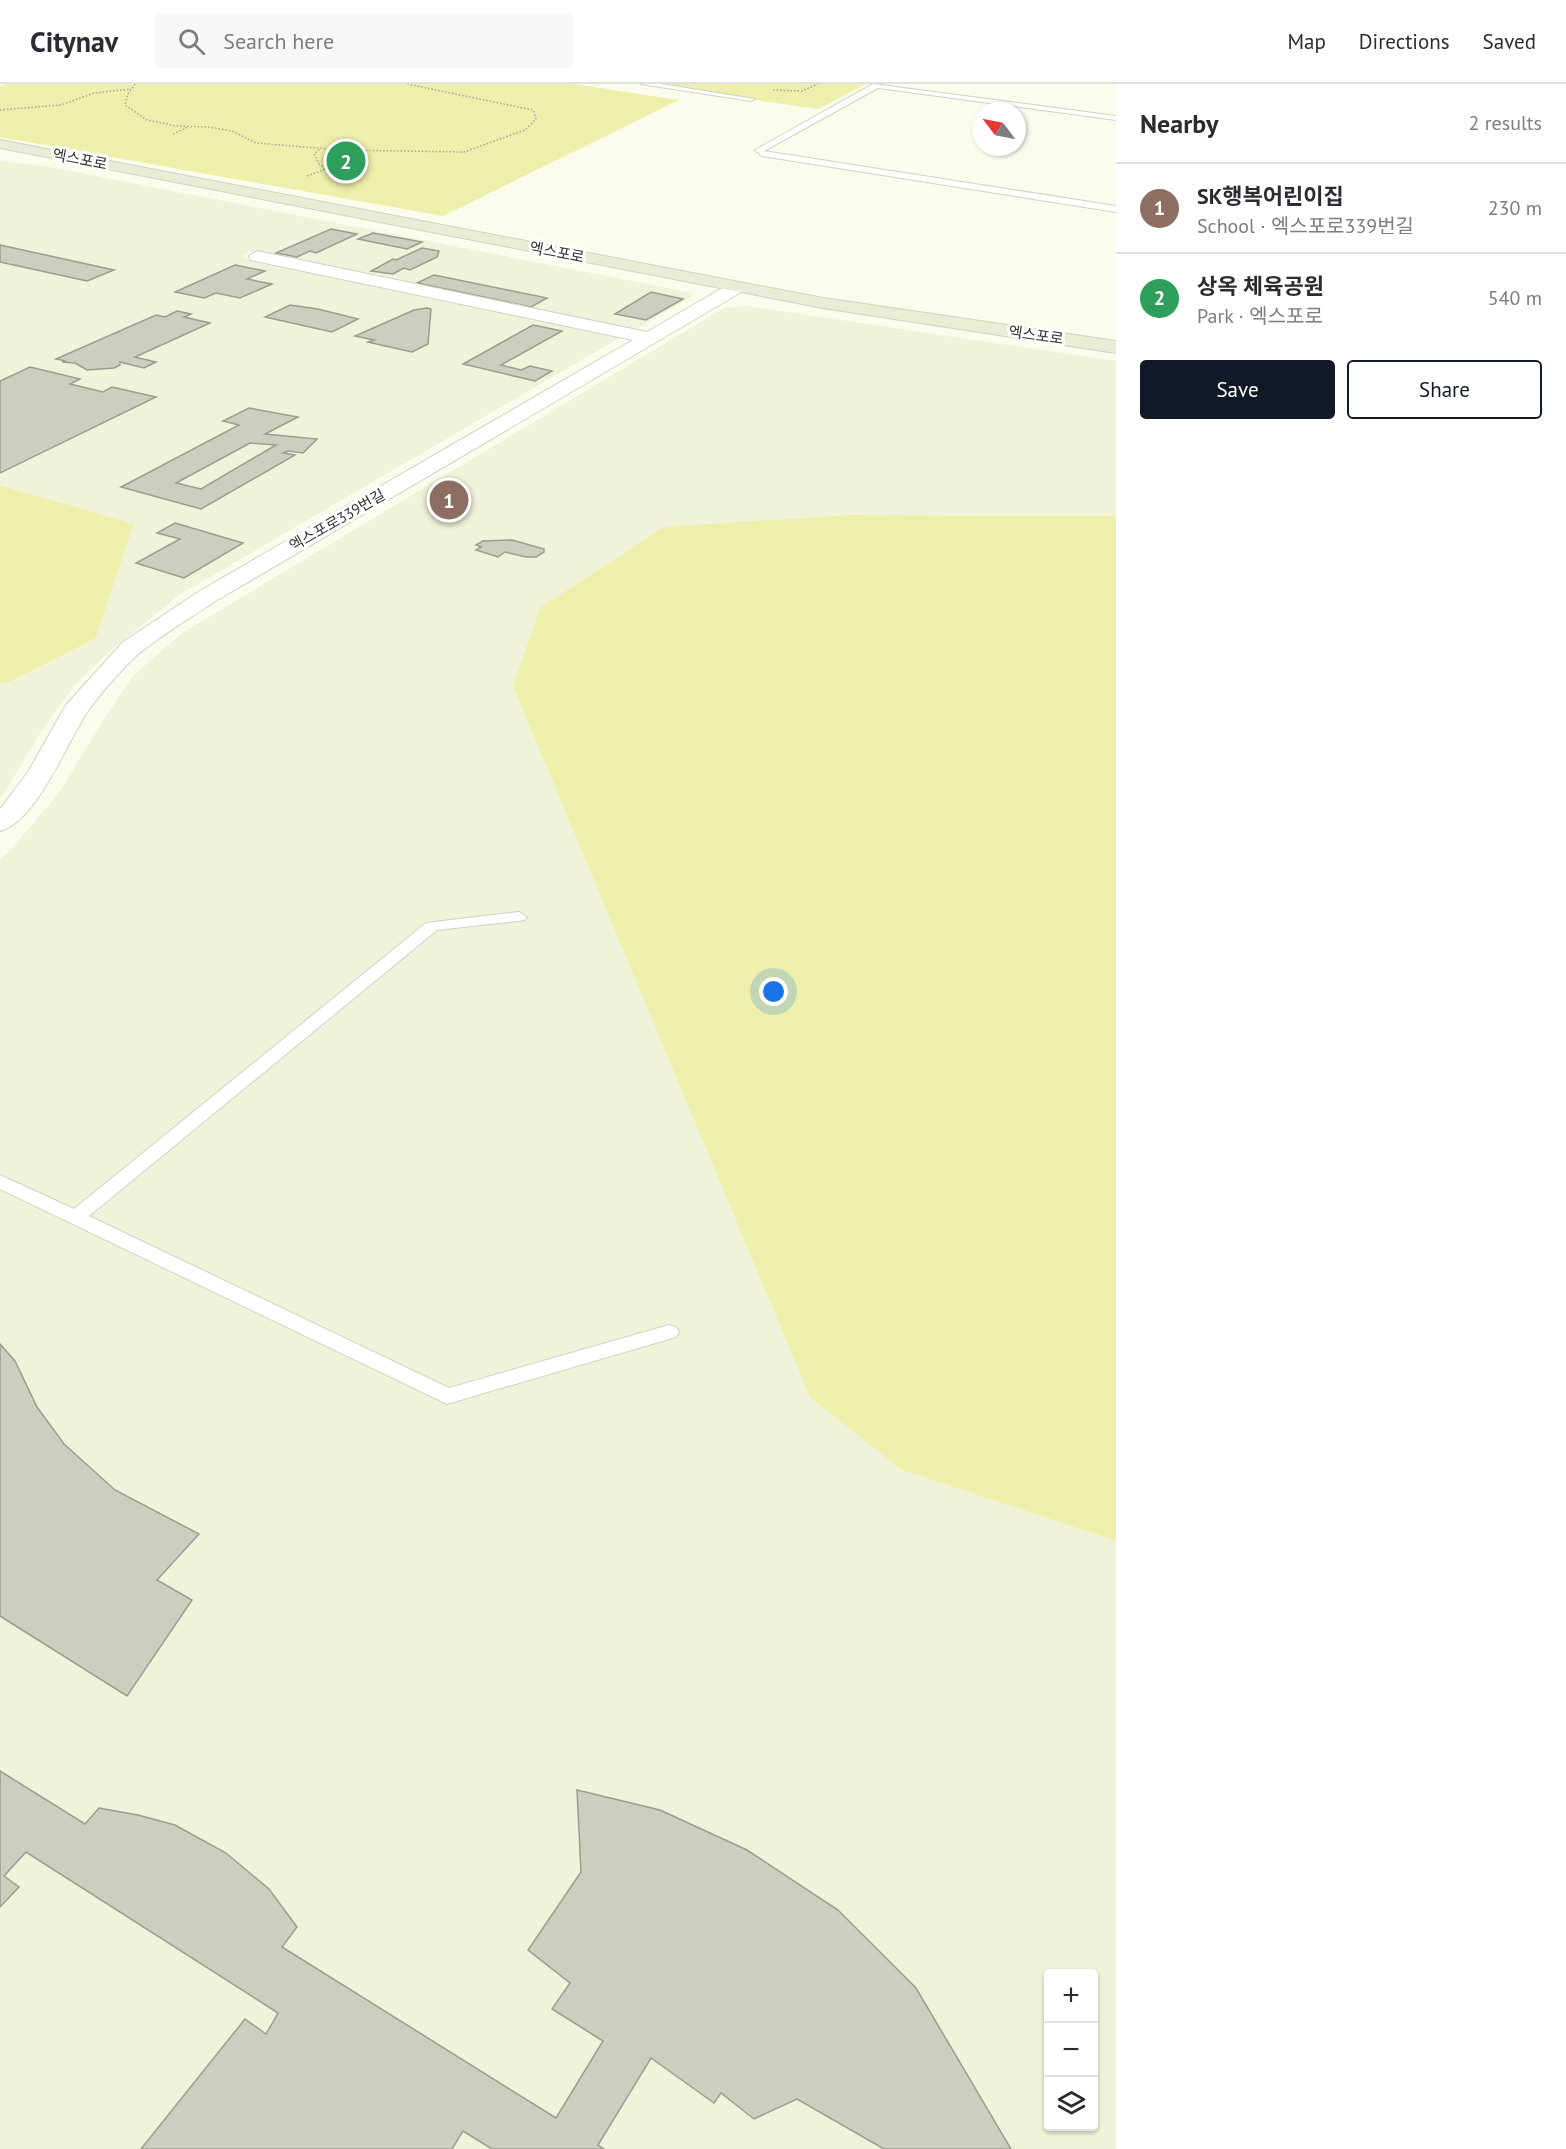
<!DOCTYPE html>
<html lang="en">
<head>
<meta charset="utf-8">
<style>
  body { margin:0; font-family:"PT Sans","Noto Sans KR",sans-serif; background:#f7f7f7; color:#2b2b33 }
  .controls { position:absolute; right:18px; bottom:18px; display:grid; overflow:hidden; border-radius:6px; box-shadow:0 2px 4px #0004 }
  .controls button { width:54px; height:54px; display:grid; place-items:center; padding:0; border:0; border-bottom:2px solid #e1e1e2; background:#fff; color:#2b2b33; font:30px sans-serif }
  .compass { position:absolute; left:972px; top:18px; width:54px; height:54px; border-radius:50%; background:#fff; box-shadow:0 2px 4px #0004; rotate:302deg }
  .you { position:absolute; left:774px; top:908px; width:21px; height:21px; margin:-15px; border:4px solid #fff; border-radius:50%; background:#1a73e8; box-shadow:0 0 0 9px #1a73e833 }
  .badge { display:grid; place-items:center; width:39px; height:39px; border-radius:50%; background:#111827; color:#fff; font-size:20px; font-weight:700 }
  .pin { position:absolute; translate:-50% -50%; border:3px solid #fff; box-shadow:0 2px 6px #0006 }
  .list { margin:0; padding:0; list-style:none }
  h2 { display:flex; justify-content:space-between; align-items:center; height:78px; margin:0; padding:0 24px; font-size:26px }
  h2 small { font-size:20px; font-weight:400; color:#7c7c81 }
  .list li { display:grid; grid-template-columns:39px 1fr auto; gap:18px; align-items:center; box-sizing:border-box; height:90px; padding:0 24px; border-top:2px solid #e1e1e2 }
  .list b { display:block; font-size:22px; white-space:nowrap }
  .list p { margin:0; font-size:20px; white-space:nowrap; color:#7c7c81 }
  .list em { font-size:20px; font-style:normal; color:#7c7c81 }
  .actions { display:flex; gap:12px; padding:18px 24px }
  .actions a { flex:1; padding:14px 0; border:2px solid #111827; border-radius:6px; text-align:center; font-size:21px; color:#111827 }
  .actions .main { background:#111827; color:#fff }
  .icon { flex:none; width:33px; height:33px; fill:none; stroke:currentColor; stroke-width:2; stroke-linecap:round; stroke-linejoin:round }
  .map { position:relative; flex:none; width:1116px; height:2065px; overflow:hidden }
  header { display:flex; align-items:center; gap:36px; box-sizing:border-box; height:84px; padding:0 30px; background:#fff; border-bottom:2px solid #e1e1e2 }
  header strong { font-size:28px }
  nav { display:flex; gap:33px; margin-inline-start:auto; font-size:21px }
  .search { width:420px; height:54px; background:#f7f7f7; display:flex; align-items:center; gap:15px; box-sizing:border-box; padding:0 21px; border-radius:6px; color:#7c7c81; font-size:22px }
  main { display:flex }
  aside { flex:1; background:#fff }
  .map>svg:first-child { display:block }
  .built { fill:#f0f2da; fill-rule:evenodd }
  .green { fill:#edefab }
  .building { fill:#cdcebe; stroke:#9c9d8e; stroke-width:1.5; fill-rule:evenodd }
  .lines { fill:none; stroke-linecap:round; stroke-linejoin:round }
  .service-casing { stroke:#d1d2c3; stroke-width:2 }
  .minor-casing { stroke:#d1d2c3; stroke-width:2 }
  .secondary-casing { stroke:#d1d2c3; stroke-width:2 }
  .path { stroke:#a6a69a; stroke-width:1.5; stroke-dasharray:1.5 2; stroke-linecap:butt }
  .service { fill:#fff; fill-rule:evenodd }
  .minor { fill:#fff; fill-rule:evenodd }
  .secondary { fill:#ebecd5; fill-rule:evenodd }
  .labels { text-anchor:middle; dominant-baseline:central; stroke-width:6; stroke-linejoin:round; paint-order:stroke }
  .far-street-label { font-size:15px; fill:#32322c; stroke:#fff }
</style>
</head>
<body>
<header>
<strong>Citynav</strong>
<div class="search"><svg class="icon" aria-label="search" viewBox="0 0 24 24"><circle cx="10" cy="10" r="6"/><path d="M15 15l6 6"/></svg>Search here</div>
<nav><a>Map</a><a>Directions</a><a>Saved</a></nav>
</header>
<main>
<div class="map">
<svg width="1116" height="2065" viewBox="0 0 1116 2065">
  <rect width="100%" height="100%" fill="#fbfcec"/>
  <g class="built">
    <polygon points="0,77 45,82 688,208 693,212 636,245 622,245 249,168 241,172 617,250 621,253 179,511 103,573 72,604 39,651 0,716 0,599 11,598 96,554 134,440 0,401"/>
    <path d="M747 222 1116 277V432L849 431 902 1386 1116 1457V2065H0V775L7 770 59 709 101 640 133 592 182 549 724 224ZM1048 1890H1094V2042H1048Z"/>
  </g>
  <g class="green">
    <polygon points="6,0 573,0 679,16 443,132 0,53 0,2"/>
    <polygon points="642,0 866,0 818,25"/>
    <polygon points="0,401 134,440 96,554 10,598 0,599"/>
    <polygon points="849,431 1116,432 1116,1457 902,1386 810,1313 513,602 540,524 664,443"/>
  </g>
  <g class="building">
    <polygon points="331,145 357,150 316,169 310,167 297,173 276,169"/>
    <polygon points="373,149 422,158 407,165 358,155"/>
    <polygon points="0,161 114,186 87,197 0,178"/>
    <polygon points="422,164 439,167 437,173 410,186 404,184 393,190 371,187 393,175 396,176"/>
    <polygon points="235,181 265,187 247,195 272,200 240,214 216,209 204,214 175,208"/>
    <polygon points="434,191 547,214 531,223 417,199"/>
    <polygon points="651,208 683,215 646,236 615,230"/>
    <polygon points="290,221 318,225 358,235 332,248 265,233"/>
    <polygon points="427,224 431,225 428,260 412,268 368,258 374,256 355,252 414,226"/>
    <polygon points="177,227 191,230 184,233 210,239 135,273 156,278 144,284 120,278 120,281 114,284 87,286 75,279 62,278 66,277 56,275 156,231 165,233"/>
    <polygon points="533,241 562,247 501,281 521,286 530,282 552,287 535,297 463,280"/>
    <polygon points="30,283 80,295 70,300 103,308 112,303 156,313 0,389 0,297"/>
    <path d="M249 324 298 333 265 350 317 355 303 369 288 367 283 369 295 371 201 425 121 403 239 341 223 337ZM250 359 276 361 201 405 176 399Z"/>
    <polygon points="175,439 243,459 184,494 136,479 180,455 157,449"/>
    <polygon points="512,456 544,465 544,468 536,473 526,473 505,468 498,473 476,466 481,463 476,461 483,457"/>
    <polygon points="0,1260 15,1277 37,1323 64,1360 115,1406 199,1450 157,1496 192,1516 127,1612 0,1532"/>
    <polygon points="0,1687 85,1740 99,1724 138,1731 175,1741 226,1769 269,1805 297,1843 282,1863 556,2034 603,1957 552,1925 570,1899 528,1866 581,1788 577,1706 660,1726 747,1766 838,1826 916,1904 1011,2065 884,2065 797,2015 754,2035 721,2009 714,2019 651,1974 598,2061 604,2065 492,2065 463,2047 452,2065 141,2065 245,1935 266,1950 278,1929 26,1768 4,1792 19,1803 0,1823"/>
  </g>
  <g class="lines">
    <defs>
      <g id="service">
        <polygon points="641,0 661,0 755,15 751,17"/>
        <polygon points="873,0 1116,32 1116,36 878,4 764,67 1116,122 1116,128 762,72 755,66"/>
        <polygon points="519,828 527,833 525,836 437,846 89,1132 449,1304 669,1241 676,1243 679,1248 676,1253 447,1320 0,1105 0,1091 74,1125 426,839"/>
      </g>
      <path id="minor" d="M257 167 647 248 731 199H743L746 203 743 207 214 518C190 534 165 549 142 567 128 578 101 609 90 624 68 655 37 738 0 747V725L28 688 66 621 123 558 198 508 633 256 251 176 249 172Z"/>
      <polygon id="secondary" points="0,56 823,214 1116,257 1116,269 823,224 0,64"/>
    </defs>
    <use href="#service" class="service-casing"/>
    <use href="#minor" class="minor-casing"/>
    <use href="#secondary" class="secondary-casing"/>
    <g class="path">
      <polyline points="135,0 128,10 125,21 147,36 176,42 209,43 232,47 256,59 342,66 464,68 525,46 536,35 533,26 407,0"/>
      <polyline points="773,6 802,7 818,0"/>
      <polyline points="0,26 61,21 94,9 131,5"/>
      <polyline points="173,50 188,43"/>
      <polyline points="307,92 326,85 319,80 314,70 321,64"/>
    </g>
    <use href="#service" class="service"/>
    <use href="#minor" class="minor"/>
    <use href="#secondary" class="secondary"/>
  </g>
  <g class="labels">
    <g class="far-street-label">
      <text transform="translate(80 75) rotate(11)">엑스포로</text>
      <text transform="translate(557 168) rotate(11)">엑스포로</text>
      <text transform="translate(1036 251) rotate(8)">엑스포로</text>
      <text transform="translate(337 436) rotate(-30)">엑스포로339번길</text>
    </g>
  </g>
</svg>
<div class="controls">
<button>+</button>
<button>−</button>
<button><svg class="icon" aria-label="layers" viewBox="0 0 24 24"><path d="M12 4l9 5-9 5-9-5zM3 14l9 5 9-5"/></svg></button>
</div>
<svg class="compass" viewBox="-18 -18 36 36"><path d="M0-13l5 13h-10z" fill="#e53935"/><path d="M0 13l5-13h-10z" fill="#7c7c81"/></svg>
<div class="you"></div>
<div class="pin badge" style="left:449px;top:416px;background:#8d6e63">1</div>
<div class="pin badge" style="left:346px;top:77px;background:#2e9e5b">2</div>
</div>
<aside>
<h2>Nearby<small>2 results</small></h2>
<ul class="list">
<li><span class="badge" style="background:#8d6e63">1</span><div><b>SK행복어린이집</b><p>School · 엑스포로339번길</p></div><em>230 m</em></li>
<li><span class="badge" style="background:#2e9e5b">2</span><div><b>상옥 체육공원</b><p>Park · 엑스포로</p></div><em>540 m</em></li>
</ul>
<div class="actions"><a class="main">Save</a><a>Share</a></div>
</aside>
</main>
</body>
</html>
